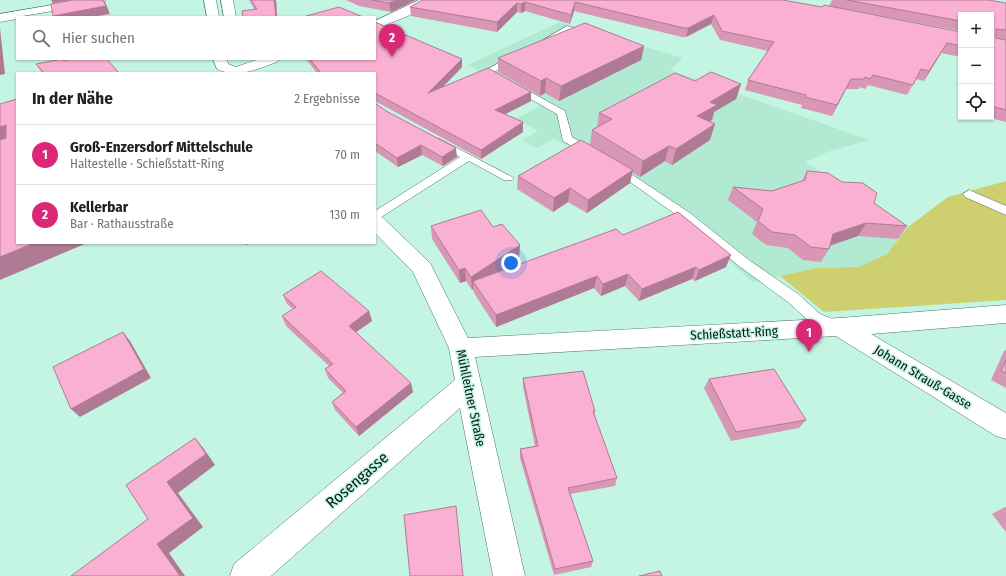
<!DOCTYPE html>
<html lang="de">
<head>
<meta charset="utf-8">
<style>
  body { margin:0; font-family:"Fira Sans Condensed",sans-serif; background:#f2f2f2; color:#202124 }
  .controls { position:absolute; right:12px; top:12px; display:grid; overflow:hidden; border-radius:0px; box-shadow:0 1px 3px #0004 }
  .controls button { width:36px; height:36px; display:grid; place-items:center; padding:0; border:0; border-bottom:1px solid #e0e0e0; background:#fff; color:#202124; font:20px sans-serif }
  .you { position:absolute; left:511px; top:263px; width:14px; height:14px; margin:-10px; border:3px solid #fff; border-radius:50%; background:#1a73e8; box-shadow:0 0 0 6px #1a73e833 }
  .badge { display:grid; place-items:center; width:26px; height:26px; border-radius:50%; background:#db2777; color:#fff; font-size:13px; font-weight:700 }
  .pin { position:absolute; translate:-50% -33px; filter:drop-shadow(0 1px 2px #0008) }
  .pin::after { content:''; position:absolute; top:21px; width:14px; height:12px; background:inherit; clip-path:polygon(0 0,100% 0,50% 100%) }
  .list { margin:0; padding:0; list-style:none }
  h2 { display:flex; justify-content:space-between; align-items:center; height:52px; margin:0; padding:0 16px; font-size:17px }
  h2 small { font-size:13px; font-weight:400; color:#757577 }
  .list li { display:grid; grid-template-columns:26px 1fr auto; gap:12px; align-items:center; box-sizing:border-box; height:60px; padding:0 16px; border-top:1px solid #e0e0e0 }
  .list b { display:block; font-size:15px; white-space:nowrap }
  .list p { margin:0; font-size:13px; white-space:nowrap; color:#757577 }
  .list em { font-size:13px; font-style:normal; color:#757577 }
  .icon { flex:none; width:22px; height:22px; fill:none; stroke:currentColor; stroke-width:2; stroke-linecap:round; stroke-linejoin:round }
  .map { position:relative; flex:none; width:1006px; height:576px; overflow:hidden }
  .search { position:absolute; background:#fff; box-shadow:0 1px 3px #0004; left:16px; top:16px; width:360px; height:44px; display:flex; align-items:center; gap:10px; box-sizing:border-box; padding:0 14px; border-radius:0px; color:#757577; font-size:15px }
  .panel { position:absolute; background:#fff; box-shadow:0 1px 3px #0004; left:16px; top:72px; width:360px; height:172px; border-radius:0px }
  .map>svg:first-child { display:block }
  .built { fill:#b1e9d3 }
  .green { fill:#ced070 }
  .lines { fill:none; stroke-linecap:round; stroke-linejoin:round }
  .lane-casing { stroke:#4a7666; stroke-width:1 }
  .street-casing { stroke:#4a7666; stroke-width:1 }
  .lane { fill:#fff; fill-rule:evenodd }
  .street { fill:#fff; fill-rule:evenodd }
  .wall { fill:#d797b5 }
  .shaded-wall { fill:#af7b94 }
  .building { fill:#fab0d3; stroke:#af7b94 }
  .labels { text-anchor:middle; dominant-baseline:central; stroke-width:3; stroke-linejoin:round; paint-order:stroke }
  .street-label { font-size:13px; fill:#081a14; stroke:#c4f4e2 }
  .near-street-label { font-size:16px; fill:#081a14; stroke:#c4f4e2 }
</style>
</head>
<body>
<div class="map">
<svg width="1006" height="576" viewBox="0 0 1006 576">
  <rect width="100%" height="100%" fill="#c4f4e2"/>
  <polygon class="built" points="560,22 683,58 670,70 869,140 830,151 805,162 908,227 887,254 859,267 817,268 753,282 681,219 615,171 554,139 537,148 522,140 538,131 516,119 541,106 468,65"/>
  <polygon class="green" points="1006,181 1006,300 824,312 780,276 817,268 859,267 887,254 908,227 948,197"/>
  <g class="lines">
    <defs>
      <g id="lane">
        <polygon points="567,26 574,28 550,42 543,40"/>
        <polygon points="514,54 517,55 517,59 494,72 565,111 572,137 595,151 596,153 595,155 587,155 563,141 557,114 483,72"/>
        <polygon points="440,139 514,178 512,180 504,180 469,161 375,221 375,211 460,157 436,144 435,142 436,140"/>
        <polygon points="616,164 690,213 749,260 798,294 820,314 840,322 842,326 840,330 835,332 810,322 788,302 739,266 682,219 612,169 610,167 612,165"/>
        <polygon points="969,190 1006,206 1006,215 965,197 963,194"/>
      </g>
      <g id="street">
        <polygon points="81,0 106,0 100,3 17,17 17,19 0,22 0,14"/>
        <polygon points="204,0 216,0 219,17 207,17"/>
        <polygon points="221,0 233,0 236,17 224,17"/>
        <polygon points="419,0 434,0 408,16 375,29 375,21"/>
        <path d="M213 59H227L228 64 236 67 259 59H279L277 62C257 69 237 79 217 69Z"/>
        <polygon points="375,215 382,217 430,263 468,338 840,318 1006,305 1006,323 871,334 1006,413 1006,439 996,436 836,336 475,357 525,576 493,576 460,408 271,576 230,576 234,564 455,380 449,348 413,272 375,233"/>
      </g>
    </defs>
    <use href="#lane" class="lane-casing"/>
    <use href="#street" class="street-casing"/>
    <use href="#lane" class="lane"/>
    <use href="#street" class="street"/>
  </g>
  <g class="wall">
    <polygon points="249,0 276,0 277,17 243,17 255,10"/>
    <polygon points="346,0 416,0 391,12 359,6"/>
    <polygon points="422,0 783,0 961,32 961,57 941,53 924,81 916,79 907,95 868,85 865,89 860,87 859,89 846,89 832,116 801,108 802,105 745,90 748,80 768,51 720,40 711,24 686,37 682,37 574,11 570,24 525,11 521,13 517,12 497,32 411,16 410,7"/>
    <polygon points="832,0 989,0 1006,3 1006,122 987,117 991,117 991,15 961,15 961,31 829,6"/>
    <polygon points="644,46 641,60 559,101 545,93 540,96 498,72 498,58"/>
    <polygon points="306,59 462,59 462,67 444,86 531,101 505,114 523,132 481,159 375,101 375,73 317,73"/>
    <polygon points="64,61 119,73 42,73 36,64"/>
    <polygon points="695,81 741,84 736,99 714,112 712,120 709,122 710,140 672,165 665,161 640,177 632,172 630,183 587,213 568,202 553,212 517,189 518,176 590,145 592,130 597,128 599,113"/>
    <polygon points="375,103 386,111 457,157 443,166 422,155 398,167 375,151"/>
    <polygon points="807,171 874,203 907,226 898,239 858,236 830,246 829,249 821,262 803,260 788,248 766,245 752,234 757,222 728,200 733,187 772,191 802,181"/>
    <polygon points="431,226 493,227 520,245 519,258 501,271 623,235 726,267 695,281 692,279 639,301 625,286 601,296 594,288 496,327 474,293 473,289 472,290 466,281 460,283 432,239"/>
    <polygon points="283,295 369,311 372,321 356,332 413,392 359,436 335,410 332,402 343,393 328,378 325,369 329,366 286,326 282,316 293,309 287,304"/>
    <polygon points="1006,350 1006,388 991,380 1004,351"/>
    <polygon points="523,378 595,411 594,415 617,478 615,486 570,494 593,561 591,567 554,575 520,458 520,449 535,446 523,387"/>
    <polygon points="709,379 806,420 799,428 731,441 704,388"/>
    <polygon points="1005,507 1006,507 1006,532 992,514"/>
  </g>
  <g class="shaded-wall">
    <polygon points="51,0 72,0 53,3"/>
    <polygon points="103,0 105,2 110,14 92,17 54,17 53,16"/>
    <polygon points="274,0 276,0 277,17 276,17"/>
    <polygon points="396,0 416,0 391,12 389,3"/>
    <polygon points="525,2 525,11 521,13 521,4"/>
    <polygon points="575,2 574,11 570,24 571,15"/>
    <polygon points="517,3 517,12 497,32 497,22"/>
    <polygon points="714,15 711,24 686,37 688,28"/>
    <polygon points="0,28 5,74 0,75"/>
    <polygon points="947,43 941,53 924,81 929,71"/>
    <polygon points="644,46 641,60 559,101 561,86"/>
    <polygon points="462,59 462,67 428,102 428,93"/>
    <polygon points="546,78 545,93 540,96 541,81"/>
    <polygon points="851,79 846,89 832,116 837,105"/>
    <polygon points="741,84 736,99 714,112 712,120 693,132 697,116 710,102"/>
    <polygon points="531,92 531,101 496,119 495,110"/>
    <polygon points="523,122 523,132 481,159 481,150"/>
    <polygon points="715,124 710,140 672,165 676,149"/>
    <polygon points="6,125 17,140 0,147 0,127"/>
    <polygon points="421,145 422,155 398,167 397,158"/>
    <polygon points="669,146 665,161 640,177 643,161"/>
    <polygon points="456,148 457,157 443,166 442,157"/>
    <polygon points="633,170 630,183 587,213 588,200"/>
    <polygon points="570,188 568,202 553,212 554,198"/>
    <polygon points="866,223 858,236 825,247 833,234"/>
    <polygon points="34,243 87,243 0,280 0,257"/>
    <polygon points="245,243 251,243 246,245"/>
    <polygon points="520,245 519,258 477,287 473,281 473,289 472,290 471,277"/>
    <polygon points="731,255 726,267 695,281 699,270"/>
    <polygon points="696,267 692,279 639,301 642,289"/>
    <polygon points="465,268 466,281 460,283 459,270"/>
    <polygon points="628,274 625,286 601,296 603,284"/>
    <polygon points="597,276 594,288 496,327 496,315"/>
    <polygon points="369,311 372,321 352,335 349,326"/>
    <polygon points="123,332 130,341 151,378 80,417 71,409"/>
    <polygon points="411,383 413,392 359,436 356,427"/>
    <polygon points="195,438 204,449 215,465 178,493 203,527 169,553 185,576 180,576 157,544 167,482"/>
  </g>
  <g class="building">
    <polygon points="73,0 103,0 106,6 53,16 51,4"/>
    <polygon points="251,0 274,0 276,17 243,17 242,11 257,9"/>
    <polygon points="372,0 396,0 389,3"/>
    <polygon points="422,0 783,0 822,7 824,5 961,32 961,46 947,43 929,71 921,69 913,85 873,75 870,79 865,77 864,79 851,79 837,105 805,97 806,95 748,80 774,42 722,31 714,15 688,28 684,28 575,2 571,15 525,2 521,4 517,3 497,22 410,7"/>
    <polygon points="847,0 989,0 1006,3 1006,30 996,29 996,38 1006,40 1006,110 991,106 991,15 961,15 961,21"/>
    <polygon points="339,7 363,17 303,17"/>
    <polygon points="375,22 462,59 428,93 488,68 531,92 495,110 523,122 481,150 375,93 375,73 321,73 310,59 375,59"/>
    <polygon points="585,23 644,46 561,86 546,78 541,81 498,58"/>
    <polygon points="62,59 64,61 70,59 107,59 119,73 44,73 36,64"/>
    <polygon points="711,72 741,84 710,102 717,105 697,116 715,124 676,149 669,146 643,161 592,130 612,119 599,113 675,73 695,81"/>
    <polygon points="17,99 17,243 34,243 0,257 0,140 6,138 6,125 0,127 0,104"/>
    <polygon points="375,103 386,111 456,148 442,157 421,145 397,158 375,143"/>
    <polygon points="581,140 633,170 588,200 570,188 554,198 518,176"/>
    <polygon points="807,171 828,173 842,182 863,183 877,193 874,203 907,226 866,223 833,234 829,249 811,247 795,235 772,232 758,221 763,209 733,187 772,191 805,180"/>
    <polygon points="481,210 493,227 502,224 520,245 471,277 465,268 459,270 431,226"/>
    <polygon points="678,212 731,255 699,270 696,267 642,289 628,274 603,284 597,276 496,315 473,281 616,229 623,235"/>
    <polygon points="321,271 369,311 349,326 411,383 356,427 332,402 346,391 325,369 333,364 282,316 296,307 283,295"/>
    <polygon points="123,332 144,369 71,409 53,367"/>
    <polygon points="1006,360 1006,373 1001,371"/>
    <polygon points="774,369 806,420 736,432 709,379"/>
    <polygon points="583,371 595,411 593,411 617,478 568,488 593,561 555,569 520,449 538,446 523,378"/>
    <polygon points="195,438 206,454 167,482 193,518 157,544 180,576 71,576 148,519 126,485"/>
    <polygon points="456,506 463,576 410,576 404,515"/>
    <polygon points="660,571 662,576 639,576"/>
  </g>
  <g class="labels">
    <g class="street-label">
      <text transform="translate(734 333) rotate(-3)">Schießstatt-Ring</text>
      <text transform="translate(923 377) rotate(31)">Johann Strauß-Gasse</text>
      <text transform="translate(471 398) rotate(78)">Mühlleitner Straße</text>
    </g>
    <g class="near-street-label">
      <text transform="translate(357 480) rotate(-41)">Rosengasse</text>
    </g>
  </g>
</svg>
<div class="controls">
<button>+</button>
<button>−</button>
<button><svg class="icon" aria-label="locate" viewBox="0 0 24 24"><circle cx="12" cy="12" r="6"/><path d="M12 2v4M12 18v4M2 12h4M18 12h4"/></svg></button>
</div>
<div class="you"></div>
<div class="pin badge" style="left:809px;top:352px">1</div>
<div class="pin badge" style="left:392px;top:57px">2</div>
<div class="search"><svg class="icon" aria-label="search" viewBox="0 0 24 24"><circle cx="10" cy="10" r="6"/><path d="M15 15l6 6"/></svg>Hier suchen</div>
<section class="panel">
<h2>In der Nähe<small>2 Ergebnisse</small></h2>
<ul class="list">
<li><span class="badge">1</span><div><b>Groß-Enzersdorf Mittelschule</b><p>Haltestelle · Schießstatt-Ring</p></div><em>70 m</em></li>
<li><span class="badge">2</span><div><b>Kellerbar</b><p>Bar · Rathausstraße</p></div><em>130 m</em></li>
</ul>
</section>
</div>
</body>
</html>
